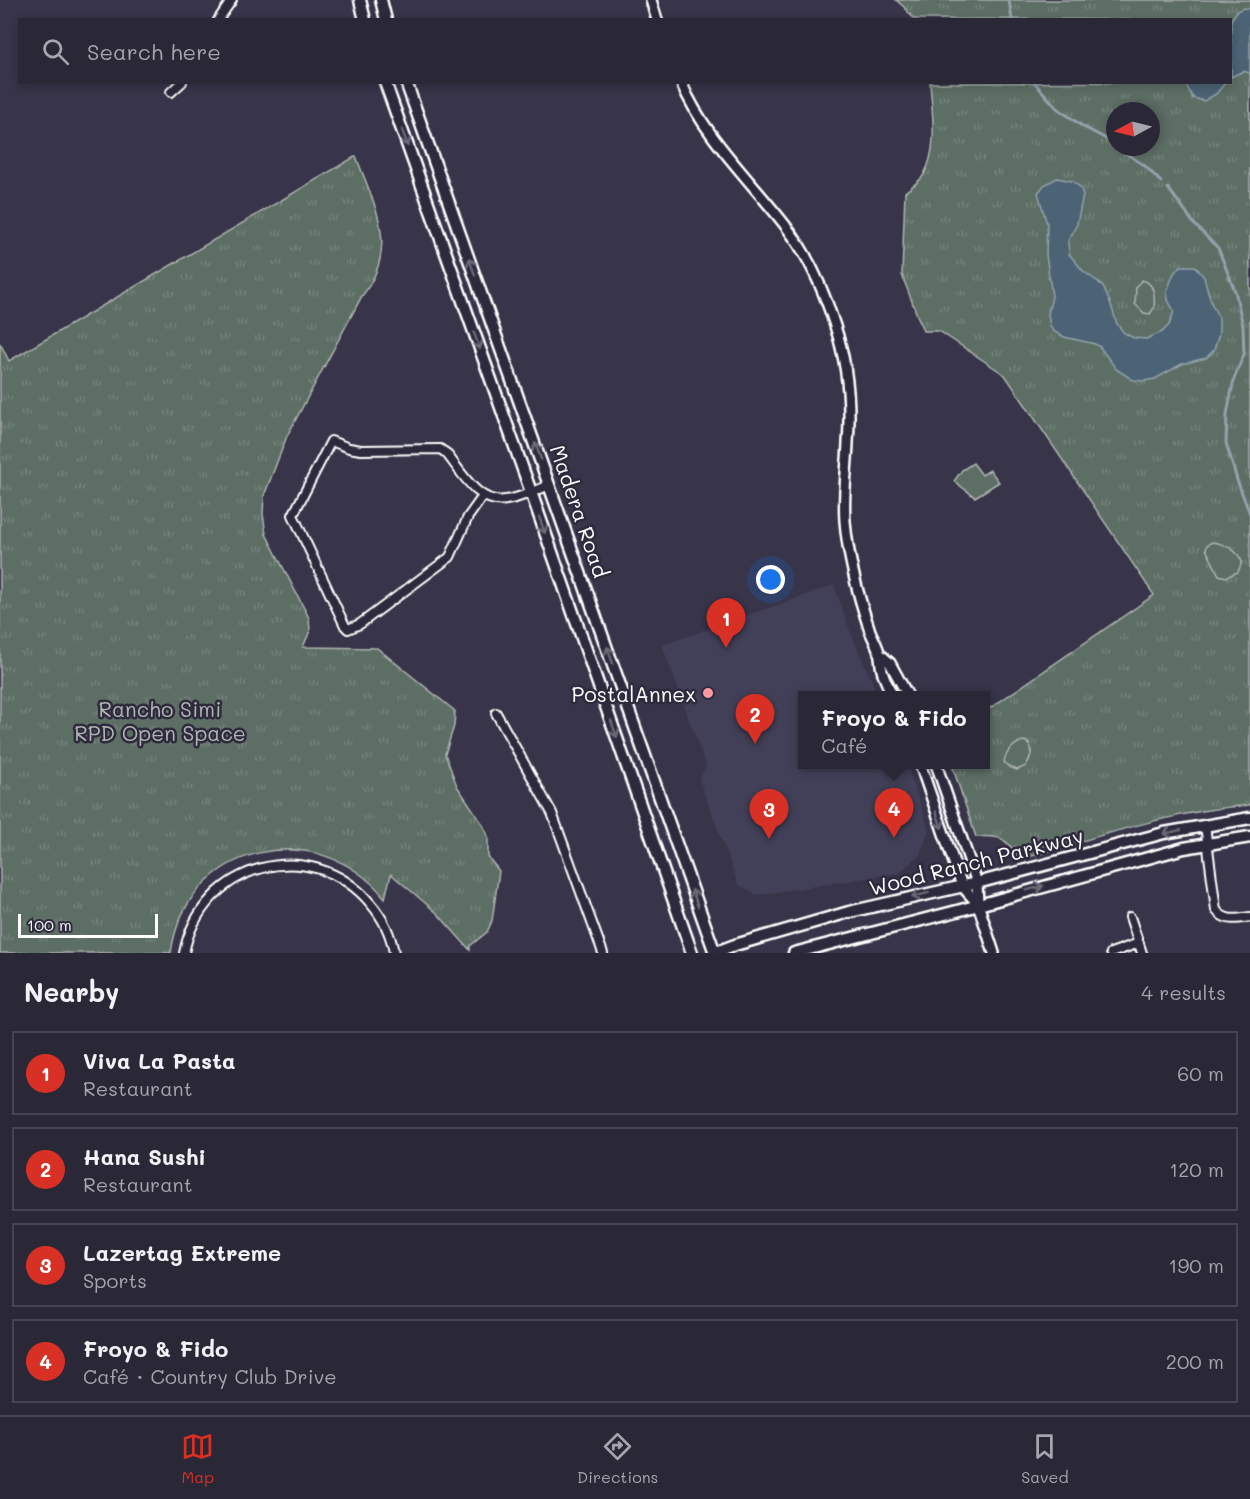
<!DOCTYPE html>
<html lang="en">
<head>
<meta charset="utf-8">
<style>
  body { margin:0; font-family:Mali,sans-serif; background:#322f3f; color:#f1f3f6 }
  .compass { position:absolute; left:1106px; top:102px; width:54px; height:54px; border-radius:50%; background:#2a2737; box-shadow:0 3px 9px #0003; rotate:263deg }
  .scale { position:absolute; left:18px; bottom:15px; width:140px; box-sizing:border-box; padding-left:6px; border:3px solid #fff; border-top:0; font-size:16px; line-height:21px; white-space:nowrap; color:#fff; -webkit-text-stroke:4px #2f2a3d; paint-order:stroke }
  .you { position:absolute; left:771px; top:580px; width:21px; height:21px; margin:-15px; border:4px solid #fff; border-radius:50%; background:#1a73e8; box-shadow:0 0 0 9px #1a73e833 }
  .badge { display:grid; place-items:center; width:39px; height:39px; border-radius:50%; background:#d93025; color:#fff; font-size:20px; font-weight:700 }
  .pin { position:absolute; translate:-50% -50px; filter:drop-shadow(0 2px 3px #0008) }
  .pin::after { content:''; position:absolute; top:32px; width:21px; height:18px; background:inherit; clip-path:polygon(0 0,100% 0,50% 100%) }
  .popup { position:absolute; left:798px; top:691px; width:192px; height:78px; box-sizing:border-box; display:grid; place-content:center; border-radius:0px; background:#2a2737; filter:drop-shadow(0 2px 4px #0005); font-size:20px; white-space:nowrap; color:#a5a5ad }
  .popup b { font-size:22px; color:#f1f3f6 }
  .popup::after { content:''; position:absolute; left:50%; top:100%; margin-left:-12px; border:12px solid transparent; border-top-color:#2a2737 }
  .list { margin:0; padding:0; list-style:none }
  h2 { display:flex; justify-content:space-between; align-items:center; height:78px; margin:0; padding:0 24px; font-size:26px }
  h2 small { font-size:20px; font-weight:400; color:#a5a5ad }
  .list li { display:grid; grid-template-columns:39px 1fr auto; gap:18px; align-items:center; box-sizing:border-box; height:84px; margin:0 12px 12px; padding:0 12px; border:2px solid #464452; border-radius:0px }
  .list b { display:block; font-size:22px; white-space:nowrap }
  .list p { margin:0; font-size:20px; white-space:nowrap; color:#a5a5ad }
  .list em { font-size:20px; font-style:normal; color:#a5a5ad }
  .icon { flex:none; width:33px; height:33px; fill:none; stroke:currentColor; stroke-width:2; stroke-linecap:round; stroke-linejoin:round }
  .map { position:relative; flex:none; width:1250px; height:953px; overflow:hidden }
  .search { position:absolute; background:#2a2737; box-shadow:0 3px 9px #0003; left:18px; right:18px; top:18px; height:66px; display:flex; align-items:center; gap:15px; box-sizing:border-box; padding:0 21px; border-radius:0px; color:#a5a5ad; font-size:22px }
  .sheet { height:462px; background:#2a2737 }
  nav { display:flex; justify-content:space-around; align-items:center; box-sizing:border-box; height:84px; border-top:2px solid #464452; background:#2a2737; font-size:16px; color:#a5a5ad }
  nav a { display:grid; justify-items:center; gap:3px }
  nav .on { color:#d93025 }
  .map>svg:first-child { display:block }
  .built { fill:#424158 }
  .grass { fill:url(#grass-tufts); stroke:#aeb6b2; stroke-width:1.5; fill-rule:evenodd }
  .garden { fill:#5d6e65; stroke:#aeb6b2; stroke-width:1.5 }
  .water { fill:#4c6475; stroke:#94a2ac; stroke-width:1.5 }
  .lines { fill:none; stroke-linecap:round; stroke-linejoin:round }
  .stream { stroke:#94a2ac; stroke-width:3 }
  .minor-casing { stroke:#fff; stroke-width:12 }
  .tertiary-casing { stroke:#fff; stroke-width:14 }
  .secondary-casing { stroke:#fff; stroke-width:15 }
  .minor { stroke:#2f2a3d; stroke-width:8 }
  .tertiary { stroke:#2f2a3d; stroke-width:9 }
  .secondary { stroke:#2f2a3d; stroke-width:10 }
  .oneway { stroke:#6d6a77 }
  .poi-dot { fill:#ff9aa2; stroke:#2f2a3d; stroke-width:2 }
  .labels { text-anchor:middle; dominant-baseline:central; stroke-width:5; stroke-linejoin:round; paint-order:stroke }
  .street-label { font-size:21px; fill:#fff; stroke:#2f2a3d }
  .poi-label { font-size:21px; fill:#fff; stroke:#2f2a3d; text-anchor:end }
  .park-label { font-size:21px; fill:#aeb6b2; stroke:#2f2a3d }
</style>
</head>
<body>
<div class="map">
<svg width="1250" height="953" viewBox="0 0 1250 953">
  <defs>
    <pattern id="grass-tufts" width="24" height="20" patternUnits="userSpaceOnUse" patternTransform="scale(1.5)"><rect width="24" height="20" fill="#5d6e65"/><path d="M3 7l-1-3M5 7V3M7 7l1-3M15 17l-1-3M17 17v-4M19 17l1-3" fill="none" stroke="#75847c"/></pattern>
  </defs>
  <rect width="100%" height="100%" fill="#383449"/>
  <filter id="ink" filterUnits="userSpaceOnUse"><feTurbulence type="fractalNoise" baseFrequency=".0167" numOctaves="2"/><feDisplacementMap in="SourceGraphic" scale="12" xChannelSelector="R" yChannelSelector="G"/><feConvolveMatrix kernelMatrix="1 2 1 2 8 2 1 2 1" color-interpolation-filters="sRGB"/></filter>
  <g filter="url(#ink)">
    <polygon class="built" points="834,585 850,631 878,695 802,696 802,764 907,765 929,830 920,855 899,873 757,895 738,884 699,779 706,766 662,645"/>
    <g class="grass">
      <path d="M896 0H1250V805C1170 811 1095 838 1018 860 1009 838 999 835 976 837L952 765 986 764V711L1154 595 1005 375 939 331H923L902 275 905 192C911 187 919 182 923 176 939 149 932 113 930 83L1230 82V20L914 19 904 7ZM1115 111H1151V147H1115Z"/>
      <path d="M356 156C375 208 400 247 362 296L287 436 264 496 263 514 266 534 309 618 310 631 303 647 377 648 455 711 454 726 445 754 457 786 482 823 488 836V857L499 871 492 921 487 932 470 946V950L437 913 391 874 385 898C318 815 186 843 171 953H0V343L9 361Z"/>
    </g>
    <g class="garden">
      <path d="M1142 280C1155 283 1155 297 1154 308L1150 314 1144 313 1135 304 1136 286Z"/>
      <polygon points="973,463 982,475 990,470 999,482 975,497 954,481 962,470"/>
      <path d="M1212 542C1223 543 1238 550 1242 562L1238 572 1226 577 1219 575 1206 549 1207 545Z"/>
      <path d="M1025 741C1035 747 1031 757 1026 766L1017 770 1009 767 1004 762C1005 753 1015 742 1025 741Z"/>
    </g>
    <g class="water">
      <polygon points="1243,8 1250,9 1250,73 1243,71 1231,77 1231,20 1237,11"/>
      <polygon points="1185,83 1185,82 1225,83 1216,94 1204,101 1193,98"/>
      <polygon points="1057,178 1072,181 1080,187 1083,195 1077,224 1068,241 1069,254 1084,272 1097,281 1103,287 1110,302 1117,324 1124,333 1134,338 1146,339 1162,332 1169,325 1174,311 1168,300 1167,291 1174,273 1181,266 1195,266 1204,277 1212,305 1219,318 1219,334 1214,350 1206,358 1182,364 1155,379 1144,381 1133,380 1116,369 1100,347 1095,344 1064,337 1053,331 1050,326 1048,314 1052,296 1046,255 1047,224 1038,193 1044,185"/>
    </g>
    <g class="lines">
      <g class="stream">
        <polyline points="1009,0 1012,20"/>
        <polyline points="1034,82 1057,108 1082,126 1108,140"/>
        <polyline points="1118,148 1145,166 1161,182"/>
        <polyline points="1168,188 1195,225 1218,248 1235,291 1243,326 1244,354 1234,379 1227,414 1226,443 1237,480 1250,514"/>
      </g>
      <defs>
        <g id="minor">
          <polyline points="218,20 232,0"/>
          <polyline points="171,92 182,82"/>
          <path d="M483 496 468 517 450 557 360 624 348 629 345 626 293 515 331 441 349 448 361 450 440 449 446 453C461 471 478 505 506 500 521 498 536 490 550 485"/>
          <polyline points="496,713 552,813 603,953"/>
          <path d="M1205 825 1216 910C1225 922 1237 919 1250 917"/>
          <polyline points="1130,917 1142,953"/>
          <path d="M184 953C201 863 312 833 371 904 383 918 391 935 394 953"/>
          <polyline points="1111,953 1139,943"/>
        </g>
        <g id="tertiary">
          <polyline points="651,0 657,20"/>
          <path d="M681 82C705 139 751 180 788 229 810 258 824 291 835 326 847 363 851 405 848 443 847 469 843 494 845 521 848 559 858 595 870 631 873 638 877 645 879 652 881 658 880 664 882 670 884 679 889 687 892 696"/>
          <polyline points="880,654 890,663 908,696"/>
          <polyline points="920,764 962,886 978,904"/>
          <polyline points="936,764 977,883 978,904 994,953"/>
        </g>
        <g id="secondary">
          <polyline points="360,0 365,20"/>
          <polyline points="381,0 386,20"/>
          <polyline points="385,82 531,492 692,953"/>
          <polyline points="406,82 715,953"/>
          <polyline points="714,953 735,945 849,912 977,883 1164,833 1250,818"/>
          <polyline points="794,953 957,911 1184,848 1250,837"/>
        </g>
      </defs>
      <use href="#minor" class="minor-casing"/>
      <use href="#tertiary" class="tertiary-casing"/>
      <use href="#secondary" class="secondary-casing"/>
      <use href="#minor" class="minor"/>
      <use href="#tertiary" class="tertiary"/>
      <use href="#secondary" class="secondary"/>
    </g>
    <defs><path id="oneway-shaft" d="M-6 0H5M1.5-3L5.5 0L1.5 3" fill="none" stroke-width="1.6" stroke-linecap="round" stroke-linejoin="round" transform="scale(1.5)"/></defs>
    <g class="oneway">
      <use href="#oneway-shaft" transform="translate(405 138) rotate(70)"/>
      <use href="#oneway-shaft" transform="translate(472 267) rotate(-110)"/>
      <use href="#oneway-shaft" transform="translate(477 341) rotate(70)"/>
      <use href="#oneway-shaft" transform="translate(538 451) rotate(-110)"/>
      <use href="#oneway-shaft" transform="translate(542 525) rotate(71)"/>
      <use href="#oneway-shaft" transform="translate(610 655) rotate(-109)"/>
      <use href="#oneway-shaft" transform="translate(614 729) rotate(71)"/>
      <use href="#oneway-shaft" transform="translate(939 820) rotate(71)"/>
      <use href="#oneway-shaft" transform="translate(1172 832) rotate(168)"/>
      <use href="#oneway-shaft" transform="translate(1035 888) rotate(-15)"/>
      <use href="#oneway-shaft" transform="translate(920 895) rotate(166)"/>
      <use href="#oneway-shaft" transform="translate(695 898) rotate(-109)"/>
    </g>
  </g>
  <circle class="poi-dot" cx="708" cy="693" r="6"/>
  <g class="labels">
    <g class="street-label">
      <text transform="translate(580 511) rotate(71)">Madera Road</text>
      <text transform="translate(976 861) rotate(-14)">Wood Ranch Parkway</text>
    </g>
    <g class="poi-label">
      <text x="696" y="693">PostalAnnex</text>
    </g>
    <g class="park-label">
      <text x="160" y="708">Rancho Simi<tspan x="160" dy="24">RPD Open Space</tspan></text>
    </g>
  </g>
</svg>
<svg class="compass" viewBox="-18 -18 36 36"><path d="M0-13l5 13h-10z" fill="#e53935"/><path d="M0 13l5-13h-10z" fill="#a5a5ad"/></svg>
<div class="scale">100 m</div>
<div class="you"></div>
<div class="pin badge" style="left:726px;top:648px">1</div>
<div class="pin badge" style="left:755px;top:744px">2</div>
<div class="pin badge" style="left:769px;top:839px">3</div>
<div class="pin badge" style="left:894px;top:838px">4</div>
<div class="popup"><b>Froyo &amp; Fido</b>Café</div>
<div class="search"><svg class="icon" aria-label="search" viewBox="0 0 24 24"><circle cx="10" cy="10" r="6"/><path d="M15 15l6 6"/></svg>Search here</div>
</div>
<section class="sheet">
<h2>Nearby<small>4 results</small></h2>
<ul class="list">
<li><span class="badge">1</span><div><b>Viva La Pasta</b><p>Restaurant</p></div><em>60 m</em></li>
<li><span class="badge">2</span><div><b>Hana Sushi</b><p>Restaurant</p></div><em>120 m</em></li>
<li><span class="badge">3</span><div><b>Lazertag Extreme</b><p>Sports</p></div><em>190 m</em></li>
<li><span class="badge">4</span><div><b>Froyo &amp; Fido</b><p>Café · Country Club Drive</p></div><em>200 m</em></li>
</ul>
</section>
<nav>
<a class="on"><svg class="icon" aria-label="map" viewBox="0 0 24 24"><path d="M3 6l6-2 6 2 6-2v14l-6 2-6-2-6 2zM9 4v14M15 6v14"/></svg>Map</a>
<a><svg class="icon" aria-label="directions" viewBox="0 0 24 24"><path d="M12 3l9 9-9 9-9-9zM9 14v-3h6M13 9l2 2-2 2"/></svg>Directions</a>
<a><svg class="icon" aria-label="saved" viewBox="0 0 24 24"><path d="M7 4h10v16l-5-4-5 4z"/></svg>Saved</a>
</nav>
</body>
</html>
